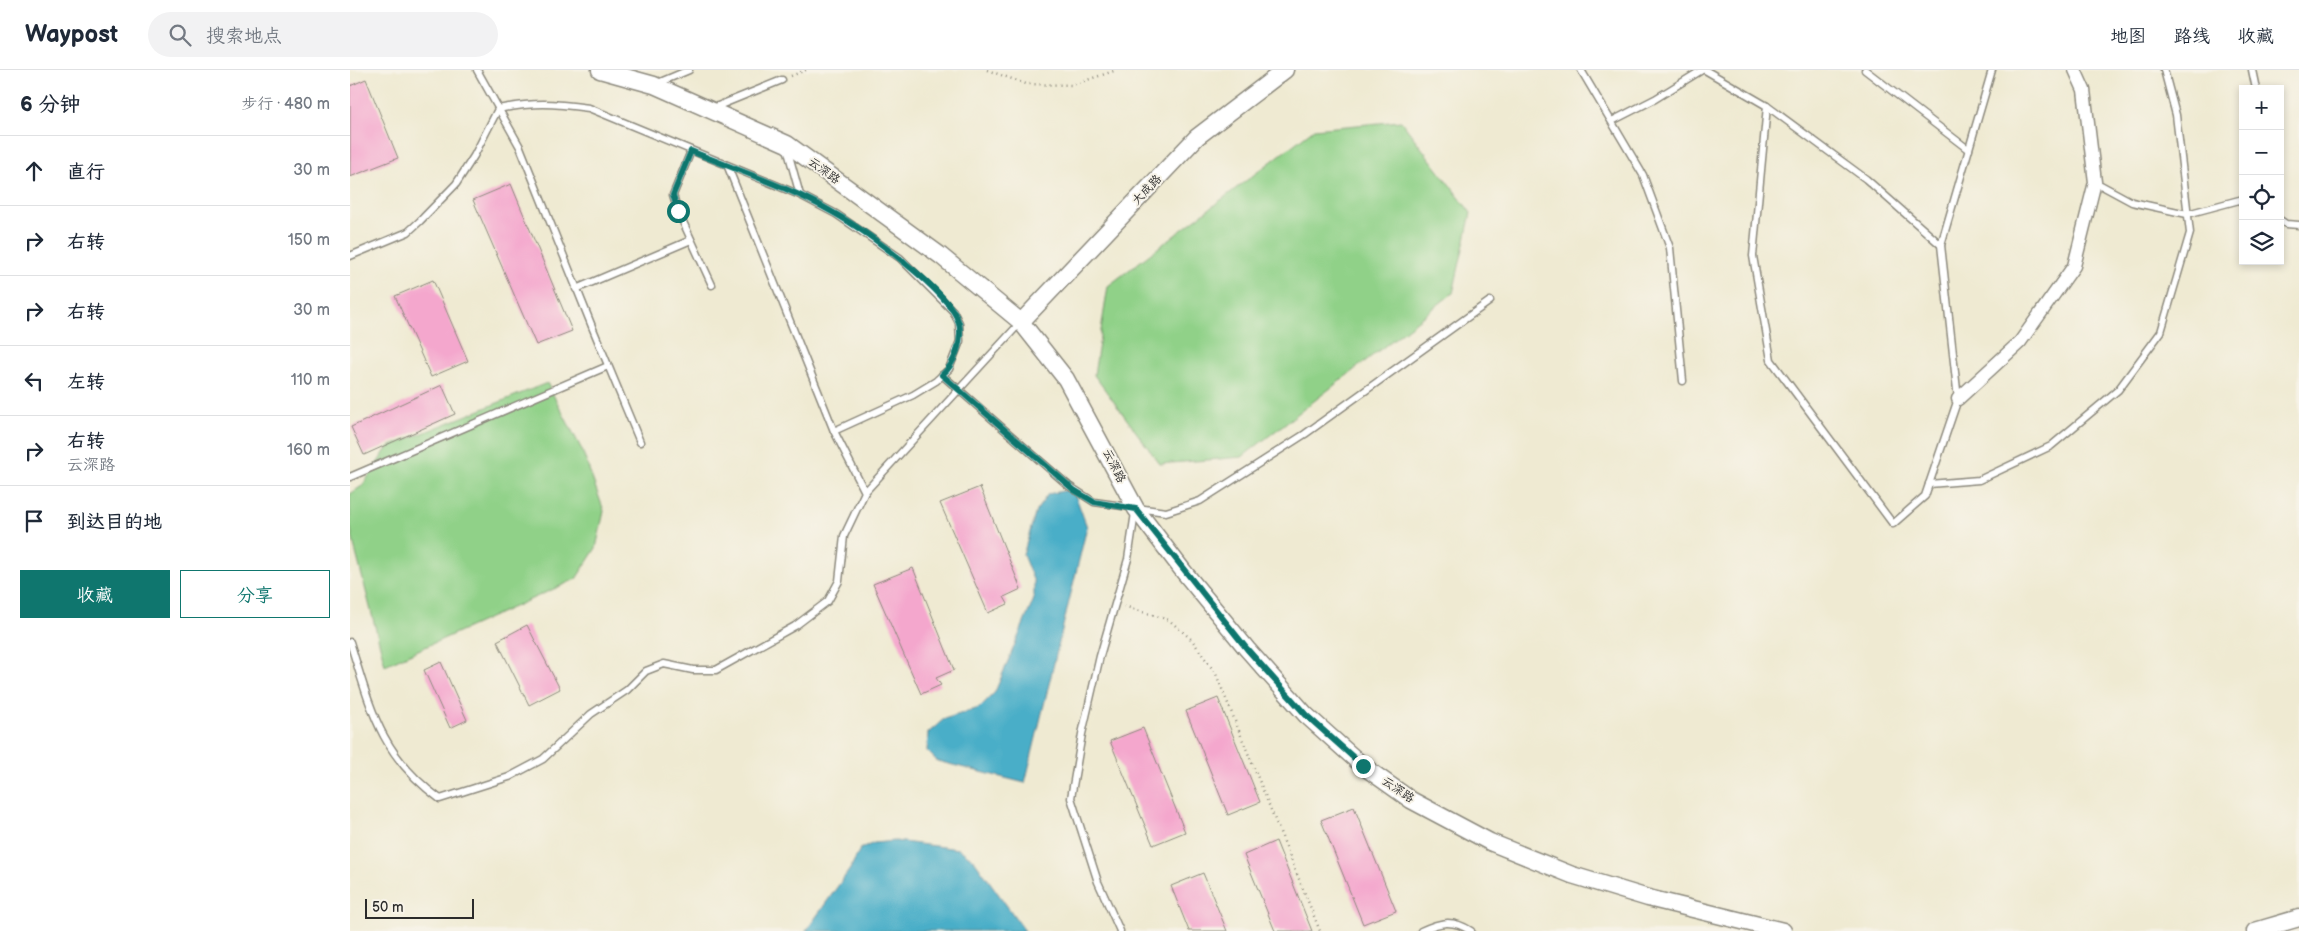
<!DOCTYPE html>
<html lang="zh">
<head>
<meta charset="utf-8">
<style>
  body { margin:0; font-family:"Balsamiq Sans","LXGW WenKai TC",sans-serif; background:#f2f2f3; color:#1f2937 }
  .controls { position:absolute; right:15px; top:15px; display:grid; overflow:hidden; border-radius:0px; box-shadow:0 2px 8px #0003 }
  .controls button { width:45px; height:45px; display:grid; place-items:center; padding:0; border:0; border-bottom:1px solid #e0e1e3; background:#fff; color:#1f2937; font:25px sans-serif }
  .scale { position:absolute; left:15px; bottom:12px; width:109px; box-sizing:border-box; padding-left:5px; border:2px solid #2b2b2b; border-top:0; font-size:14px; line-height:18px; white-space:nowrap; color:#2b2b2b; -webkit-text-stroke:4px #f7f3e8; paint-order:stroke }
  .stop { position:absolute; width:15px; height:15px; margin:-11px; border:4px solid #0f766e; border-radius:50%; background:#fff }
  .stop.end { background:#0f766e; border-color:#fff; box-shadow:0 1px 5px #0008 }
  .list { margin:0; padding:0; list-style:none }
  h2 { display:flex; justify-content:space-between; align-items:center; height:65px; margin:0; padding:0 20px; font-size:21px }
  h2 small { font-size:16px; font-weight:400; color:#747a83 }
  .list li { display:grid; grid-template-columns:32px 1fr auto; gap:15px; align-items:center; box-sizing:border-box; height:70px; padding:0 20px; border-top:1px solid #e0e1e3 }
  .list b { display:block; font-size:19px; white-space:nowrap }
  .list p { margin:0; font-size:16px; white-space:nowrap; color:#747a83 }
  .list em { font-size:16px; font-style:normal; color:#747a83 }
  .actions { display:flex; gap:10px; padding:15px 20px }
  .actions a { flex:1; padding:11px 0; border:1px solid #0f766e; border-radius:0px; text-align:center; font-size:18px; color:#0f766e }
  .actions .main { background:#0f766e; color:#fff }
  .icon { flex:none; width:28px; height:28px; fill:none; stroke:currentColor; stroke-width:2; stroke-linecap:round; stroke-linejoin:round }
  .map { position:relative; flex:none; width:1949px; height:861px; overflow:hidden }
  header { display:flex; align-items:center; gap:30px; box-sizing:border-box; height:70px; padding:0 25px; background:#fff; border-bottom:1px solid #e0e1e3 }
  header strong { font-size:24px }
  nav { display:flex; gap:28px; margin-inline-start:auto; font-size:18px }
  .search { width:350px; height:45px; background:#f2f2f3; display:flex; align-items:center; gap:12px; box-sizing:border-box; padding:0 18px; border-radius:28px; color:#747a83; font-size:19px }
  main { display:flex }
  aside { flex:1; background:#fff }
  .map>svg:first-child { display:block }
  .green { fill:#90d188; stroke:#5e7e5a }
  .water { fill:#48aec8; stroke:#3a6c7a }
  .building { fill:#f4a7cd }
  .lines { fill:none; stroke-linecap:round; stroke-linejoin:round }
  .service-casing { stroke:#8d8a7e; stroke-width:9 }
  .minor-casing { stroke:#8d8a7e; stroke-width:15 }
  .tertiary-casing { stroke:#8d8a7e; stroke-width:19 }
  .path { stroke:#8d8a7e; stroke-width:2.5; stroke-dasharray:1 4; stroke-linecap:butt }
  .service { stroke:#fff; stroke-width:6 }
  .minor { stroke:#fff; stroke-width:12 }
  .tertiary { stroke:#fff; stroke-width:16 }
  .route { stroke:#0f766e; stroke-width:6 }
  .labels { text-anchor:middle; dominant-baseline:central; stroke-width:4; stroke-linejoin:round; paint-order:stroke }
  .street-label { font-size:12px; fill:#2b2b2b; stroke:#f7f3e8 }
</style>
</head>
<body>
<header>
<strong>Waypost</strong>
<div class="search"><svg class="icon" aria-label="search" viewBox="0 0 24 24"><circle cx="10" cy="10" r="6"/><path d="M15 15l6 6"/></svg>搜索地点</div>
<nav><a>地图</a><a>路线</a><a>收藏</a></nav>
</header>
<main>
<aside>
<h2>6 分钟<small>步行 · 480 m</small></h2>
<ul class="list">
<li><svg class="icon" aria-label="ahead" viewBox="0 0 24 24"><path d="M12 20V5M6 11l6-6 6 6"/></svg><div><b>直行</b></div><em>30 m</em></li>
<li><svg class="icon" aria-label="right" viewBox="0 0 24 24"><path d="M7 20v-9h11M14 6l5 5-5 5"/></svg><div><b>右转</b></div><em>150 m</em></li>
<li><svg class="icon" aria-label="right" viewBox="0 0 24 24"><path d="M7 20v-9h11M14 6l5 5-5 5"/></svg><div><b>右转</b></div><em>30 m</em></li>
<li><svg class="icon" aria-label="left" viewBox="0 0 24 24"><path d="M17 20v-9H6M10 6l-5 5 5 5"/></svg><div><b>左转</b></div><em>110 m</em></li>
<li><svg class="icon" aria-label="right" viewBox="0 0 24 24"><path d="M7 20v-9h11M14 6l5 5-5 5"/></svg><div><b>右转</b><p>云深路</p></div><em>160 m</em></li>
<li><svg class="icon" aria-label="arrive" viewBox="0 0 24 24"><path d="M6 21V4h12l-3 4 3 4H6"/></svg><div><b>到达目的地</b></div></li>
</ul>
<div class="actions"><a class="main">收藏</a><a>分享</a></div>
</aside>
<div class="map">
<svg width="1949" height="861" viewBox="0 0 1949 861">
  <rect width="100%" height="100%" fill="#f7f3e8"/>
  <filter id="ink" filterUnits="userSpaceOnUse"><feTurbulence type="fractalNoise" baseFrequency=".02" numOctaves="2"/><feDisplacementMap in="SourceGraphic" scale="10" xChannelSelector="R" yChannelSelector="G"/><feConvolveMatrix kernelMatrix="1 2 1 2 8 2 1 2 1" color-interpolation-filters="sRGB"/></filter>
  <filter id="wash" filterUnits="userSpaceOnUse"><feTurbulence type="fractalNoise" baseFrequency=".0096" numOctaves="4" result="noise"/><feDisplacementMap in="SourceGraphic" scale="20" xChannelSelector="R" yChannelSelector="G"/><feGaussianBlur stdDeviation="1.12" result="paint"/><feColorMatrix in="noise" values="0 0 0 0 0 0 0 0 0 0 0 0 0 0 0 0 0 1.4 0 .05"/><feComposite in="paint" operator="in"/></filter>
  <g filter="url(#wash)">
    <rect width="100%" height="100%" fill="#efead2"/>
    <g class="green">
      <polygon points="1051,51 1121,143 1103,223 892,387 810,394 744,305 758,216 964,59"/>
      <polygon points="197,313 232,380 254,441 246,478 226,509 35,595 5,479 0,455 0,424 12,416 38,377"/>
    </g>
    <g class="water">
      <polygon points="723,419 737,457 675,713 587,691 577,681 578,663 594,649 629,638 645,622 684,529 684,512 673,485 686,441 698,424"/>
      <polygon points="545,771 609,779 624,790 675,861 456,861 500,799 510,779 524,773"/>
    </g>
    <g id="blocks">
      <g class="building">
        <polygon points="16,9 48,88 0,107 0,16"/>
        <polygon points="161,114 222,261 186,275 123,130"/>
        <polygon points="83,210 118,291 81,307 45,226"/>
        <polygon points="92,315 105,344 14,385 1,357"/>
        <polygon points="630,417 671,519 654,527 658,534 638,543 590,433"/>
        <polygon points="563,498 604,600 586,608 591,615 571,624 523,514"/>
        <polygon points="177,555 210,619 179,635 147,571"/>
        <polygon points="91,592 117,650 100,658 74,600"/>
        <polygon points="868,628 910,732 878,745 836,641"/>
        <polygon points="793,658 835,762 803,775 760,671"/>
        <polygon points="1004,737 1046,841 1013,854 971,750"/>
        <polygon points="926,771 962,861 925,861 894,785"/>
        <polygon points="853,803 877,861 839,861 821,816"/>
      </g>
    </g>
  </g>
  <g filter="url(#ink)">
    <use href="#blocks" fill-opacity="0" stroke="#8d8a7e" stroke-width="1"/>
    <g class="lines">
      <defs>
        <g id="service">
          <polyline points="127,0 170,77 243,259 290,372"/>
          <polyline points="1231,0 1293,105 1320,178 1333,311"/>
          <polyline points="1355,0 1417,36 1516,109 1591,175"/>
          <polyline points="1515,0 1619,80"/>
          <polyline points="1902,0 1906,19"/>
          <polyline points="308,13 339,0"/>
          <polyline points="1417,36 1403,186 1421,290 1543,454 1575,426 1608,329 1591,175 1642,0"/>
          <polyline points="363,38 432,10"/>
          <polyline points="1262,51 1305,29 1352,0"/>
          <polyline points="437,78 450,125"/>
          <polyline points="341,81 323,125 328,141 362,215"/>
          <polyline points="378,97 484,361 515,422"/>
          <polyline points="1745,112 1782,132 1837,144 1893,129"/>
          <polyline points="1930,150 1936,154 1949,155"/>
          <path d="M0 186 58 162 70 151 106 114 124 86 148 39C185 32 202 33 239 38L450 125 486 144 550 188 603 241 609 253 610 271 599 299 586 311 563 325 484 361"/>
          <polyline points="226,219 341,170"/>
          <polyline points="592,305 719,416 744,432 816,442 850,431 955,364 1140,231"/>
          <polyline points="0,407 258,296"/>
          <polyline points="1579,414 1629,410 1701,376 1768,320 1811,262 1840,163 1826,45 1814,0"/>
          <path d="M0 572C21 639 30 685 90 729L159 707 193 689 241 644 277 620 296 601 314 594 343 600H366L445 556 478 531 489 511 494 466 515 422 670 253"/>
          <polyline points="770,861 748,812 721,728 732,664 750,586 778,489 785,443"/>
          <path d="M1071 861C1090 852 1102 849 1121 861"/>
        </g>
        <polyline id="minor" points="1608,329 1670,272 1724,196 1745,112 1734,20 1725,0"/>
        <g id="tertiary">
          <polyline points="250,0 304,15 437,74 591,186 671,252 716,309 786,439 834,502 897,579 956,645 1013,696 1061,730 1140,772 1222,805 1298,828 1433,861"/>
          <polyline points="671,252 847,67 935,0"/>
          <polyline points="1905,861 1949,848"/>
        </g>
      </defs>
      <use href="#service" class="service-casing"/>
      <use href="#minor" class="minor-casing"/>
      <use href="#tertiary" class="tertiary-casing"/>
      <g class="path">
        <polyline points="637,0 676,14 722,15 767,0"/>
        <polyline points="441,6 456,0"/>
        <polyline points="774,536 819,550 842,570 866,604 970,861"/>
      </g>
      <use href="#service" class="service"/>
      <use href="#minor" class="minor"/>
      <use href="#tertiary" class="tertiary"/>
    </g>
  </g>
  <g class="lines" filter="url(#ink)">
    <path class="route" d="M328 141 323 125 341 81C389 101 439 117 484 143 514 160 600 221 609 253 613 270 605 294 592 305L724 420 744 432 786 439 897 579 956 645 1013 696"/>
  </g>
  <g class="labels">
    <g class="street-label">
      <text transform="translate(474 101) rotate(36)">云深路</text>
      <text transform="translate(797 120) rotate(-46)">大成路</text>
      <text transform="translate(764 396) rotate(63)">云深路</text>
      <text transform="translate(1048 720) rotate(34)">云深路</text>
    </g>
  </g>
</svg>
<div class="controls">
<button>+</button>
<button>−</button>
<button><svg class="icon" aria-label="locate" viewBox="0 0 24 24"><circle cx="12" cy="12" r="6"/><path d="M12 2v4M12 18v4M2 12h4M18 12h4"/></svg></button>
<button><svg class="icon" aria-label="layers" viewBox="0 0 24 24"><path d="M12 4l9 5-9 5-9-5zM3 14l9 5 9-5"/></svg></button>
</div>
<div class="scale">50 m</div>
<div class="stop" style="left:328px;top:141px"></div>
<div class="stop end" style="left:1013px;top:696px"></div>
</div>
</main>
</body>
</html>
